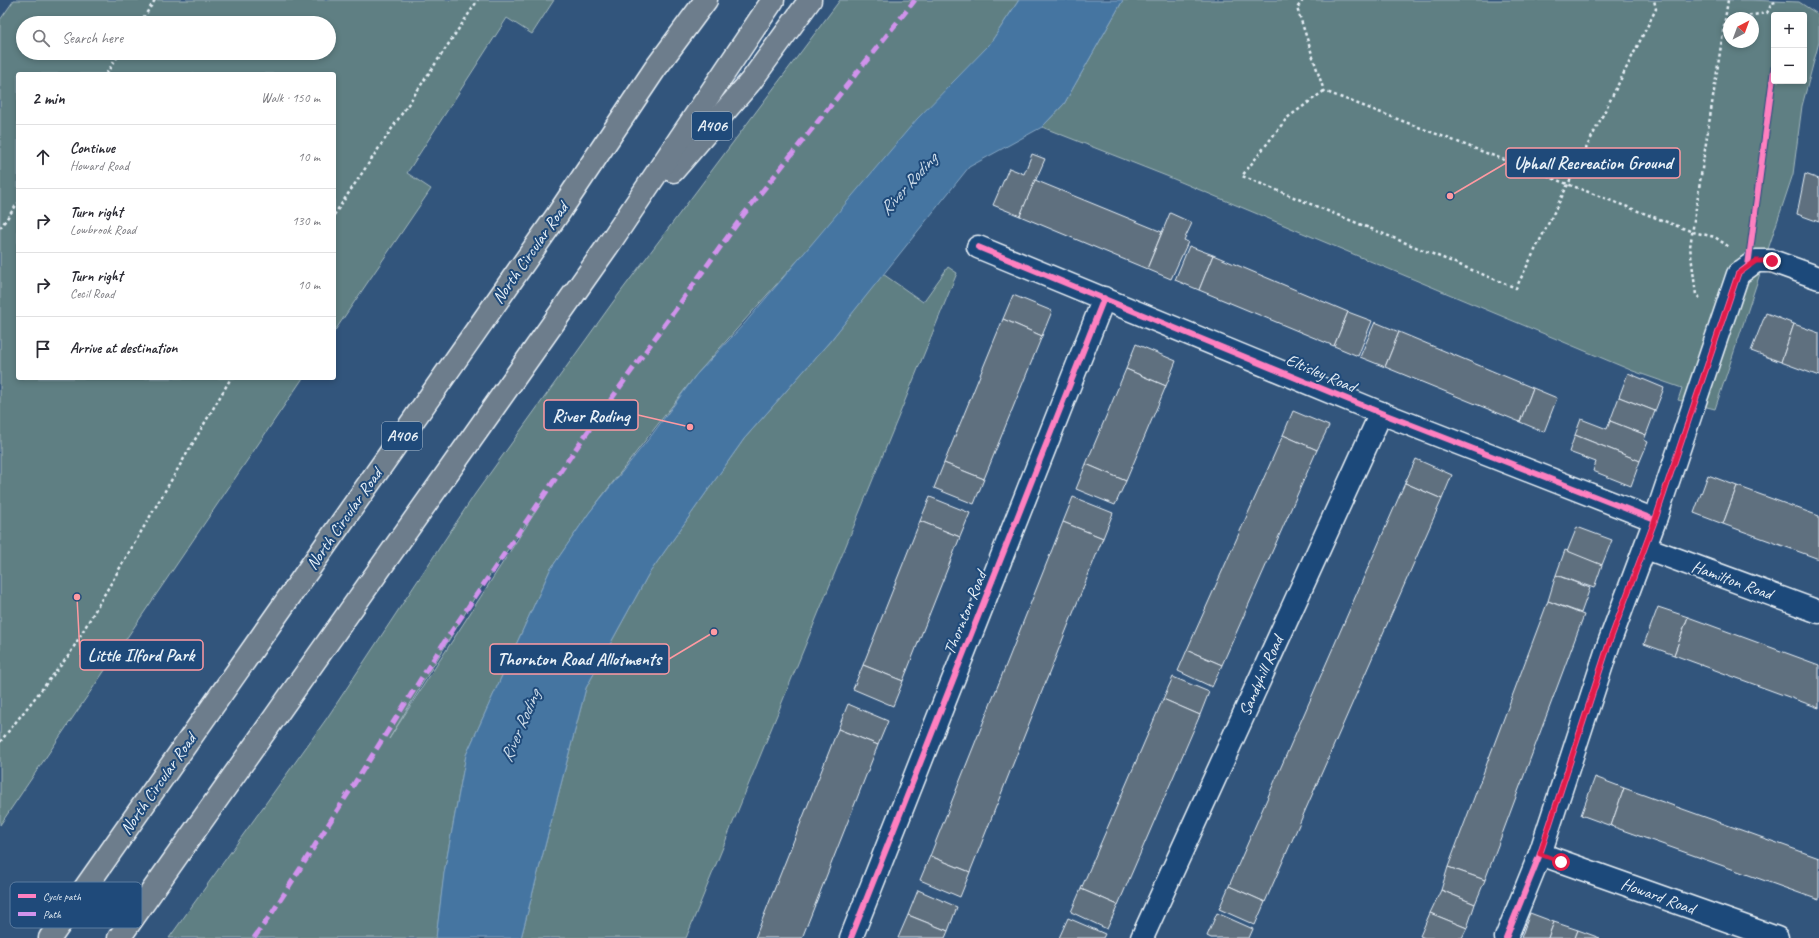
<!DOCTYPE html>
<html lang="en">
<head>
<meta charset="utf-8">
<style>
  body { margin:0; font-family:Caveat,sans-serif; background:#f7f7f7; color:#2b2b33 }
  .controls { position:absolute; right:12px; top:12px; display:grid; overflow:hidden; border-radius:4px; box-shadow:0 2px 6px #0003 }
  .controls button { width:36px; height:36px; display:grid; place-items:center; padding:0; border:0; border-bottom:1px solid #e1e1e2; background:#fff; color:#2b2b33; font:20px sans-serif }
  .compass { position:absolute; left:1723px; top:12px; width:36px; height:36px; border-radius:50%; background:#fff; box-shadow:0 2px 6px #0003; rotate:41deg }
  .stop { position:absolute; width:12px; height:12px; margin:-9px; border:3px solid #e11d48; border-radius:50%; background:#fff }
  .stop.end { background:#e11d48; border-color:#fff; box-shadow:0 1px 4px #0008 }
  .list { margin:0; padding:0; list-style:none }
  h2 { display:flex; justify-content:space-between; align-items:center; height:52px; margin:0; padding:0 16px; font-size:17px }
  h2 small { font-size:13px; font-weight:400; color:#7c7c81 }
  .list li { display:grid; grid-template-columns:26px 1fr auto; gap:12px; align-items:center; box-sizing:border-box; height:64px; padding:0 16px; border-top:1px solid #e1e1e2 }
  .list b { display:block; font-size:15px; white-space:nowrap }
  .list p { margin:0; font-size:13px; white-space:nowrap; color:#7c7c81 }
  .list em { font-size:13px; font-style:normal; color:#7c7c81 }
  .icon { flex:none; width:22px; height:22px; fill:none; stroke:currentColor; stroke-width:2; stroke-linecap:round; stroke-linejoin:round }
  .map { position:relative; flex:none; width:1819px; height:938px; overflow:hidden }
  .search { position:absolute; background:#fff; box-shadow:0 2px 6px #0003; left:16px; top:16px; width:320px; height:44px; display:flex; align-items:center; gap:10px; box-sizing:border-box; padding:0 14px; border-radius:22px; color:#7c7c81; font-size:15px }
  .panel { position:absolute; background:#fff; box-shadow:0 2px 6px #0003; left:16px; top:72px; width:320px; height:308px; border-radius:4px }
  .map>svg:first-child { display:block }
  .green { fill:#5e7f83; stroke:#a3b8be; fill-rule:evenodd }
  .water { fill:#4475a1; stroke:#86a7c4 }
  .building { fill:#5e6f7f; stroke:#e8f1f8 }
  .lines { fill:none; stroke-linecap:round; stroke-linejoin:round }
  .minor-casing { stroke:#e8f1f8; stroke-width:25 }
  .trunk-casing { stroke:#e8f1f8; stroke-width:25 }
  .path { stroke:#e8f1f8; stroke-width:2.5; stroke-dasharray:3 3; stroke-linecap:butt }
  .minor { stroke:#1f4a7a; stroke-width:22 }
  .trunk { stroke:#6d7d8c; stroke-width:22 }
  .quiet { stroke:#d193ec; stroke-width:5; stroke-dasharray:10 5; stroke-linecap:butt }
  .cycleway-casing { stroke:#1f4a7a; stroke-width:8 }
  .cycleway { stroke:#ff80c0; stroke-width:6 }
  .route { stroke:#e11d48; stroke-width:5 }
  .labels { text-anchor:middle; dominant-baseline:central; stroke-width:4; stroke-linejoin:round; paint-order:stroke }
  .shield { fill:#1f4a7a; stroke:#acbfd2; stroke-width:1 }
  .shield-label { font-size:16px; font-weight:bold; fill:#e8f1f8 }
  .street-label { font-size:17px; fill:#e8f1f8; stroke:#1f4a7a }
  .water-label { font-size:18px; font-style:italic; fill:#cfdeeb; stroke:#1f4a7a }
  .key { fill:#1f4a7a; stroke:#5b7ca0; stroke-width:1 }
  .key-label { font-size:11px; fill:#e8f1f8 }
  .leader { fill:none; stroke:#ff9aa2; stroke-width:1.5 }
  .callout-dot { fill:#ff9aa2; stroke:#1f4a7a; stroke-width:1.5 }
  .callout { fill:#1f4a7a; stroke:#ff9aa2; stroke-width:1.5 }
  .callout-label { font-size:18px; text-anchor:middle; font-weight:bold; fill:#e8f1f8 }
</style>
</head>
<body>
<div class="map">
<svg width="1819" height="938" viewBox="0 0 1819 938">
  <rect width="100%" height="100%" fill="#32557c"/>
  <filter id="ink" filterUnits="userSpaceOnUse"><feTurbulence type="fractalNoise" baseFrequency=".025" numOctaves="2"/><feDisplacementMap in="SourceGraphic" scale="8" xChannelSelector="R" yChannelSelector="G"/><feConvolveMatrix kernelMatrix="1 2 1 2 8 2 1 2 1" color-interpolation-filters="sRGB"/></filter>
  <g filter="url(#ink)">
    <g class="green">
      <path d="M14 0H554L532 34 507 18 407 173 431 189 334 332V74H18V378H303L0 825V20ZM23 23H329V53H23Z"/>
      <path d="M840 0H1019L989 45 696 375 589 513 550 570 466 755 445 868 436 938H169L327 718 475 494 613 302ZM545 497 389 739 478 592Z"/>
      <path d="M1123 0H1748L1799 2 1819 15V42L1802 106 1793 174 1715 409 1678 400 1682 388 1633 371 1169 177 1042 127 1064 104ZM1774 15H1804V81H1774ZM1729 18H1753V42H1729Z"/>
      <polygon points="948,267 957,273 686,938 521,938 586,688 648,575 744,439 831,340 883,274 923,302"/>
    </g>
    <polygon class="water" points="1019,0 1123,0 1064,104 1042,127 969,167 831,340 744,439 648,575 586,688 521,938 436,938 444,873 466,755 550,570 589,513 651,436 696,375 745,323 917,119 989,45"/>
    <g class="building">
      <polygon points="1032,154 1045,159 1020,216 993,205 1009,168 1024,174"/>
      <polygon points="1805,174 1819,179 1819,222 1797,214"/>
      <polygon points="1035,180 1162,232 1147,269 1020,216"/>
      <polygon points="1170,213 1192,223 1184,240 1188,242 1171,279 1147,269"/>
      <polygon points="1189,246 1213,255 1199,290 1175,280"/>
      <polygon points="1213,255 1348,312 1334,346 1199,290"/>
      <polygon points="1013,295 1052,311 1042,336 1003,319"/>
      <polygon points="1348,312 1372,321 1358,356 1334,346"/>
      <polygon points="1766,313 1794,324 1781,362 1751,351"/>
      <polygon points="1003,319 1042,336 984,479 944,463"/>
      <polygon points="1375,322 1399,332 1385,367 1360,357"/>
      <polygon points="1794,324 1819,333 1819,376 1781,362"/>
      <polygon points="1399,332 1533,388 1520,422 1385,367"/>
      <polygon points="1136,344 1176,361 1166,386 1126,369"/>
      <polygon points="1126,369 1166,386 1126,481 1086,464"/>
      <polygon points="1628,373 1664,388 1655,411 1619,397"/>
      <polygon points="1533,388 1557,398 1544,432 1520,422"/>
      <polygon points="1619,397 1655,411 1646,435 1610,421"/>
      <polygon points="1293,411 1329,426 1317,450 1283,435"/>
      <polygon points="1581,419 1607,429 1610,421 1646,435 1644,440 1648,442 1640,461 1575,435"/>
      <polygon points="1283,435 1317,450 1222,665 1187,650"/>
      <polygon points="1575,435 1640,461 1631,486 1593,471 1596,462 1569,452"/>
      <polygon points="1416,459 1452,475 1442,499 1405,483"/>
      <polygon points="944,463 984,479 974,504 934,488"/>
      <polygon points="1086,464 1126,481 1115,505 1076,489"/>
      <polygon points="1708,475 1737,486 1723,524 1694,513"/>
      <polygon points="1405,483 1442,499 1265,902 1229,886"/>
      <polygon points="1737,486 1819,516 1819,559 1723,524"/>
      <polygon points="930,497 970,513 960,537 920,521"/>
      <polygon points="1073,497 1113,513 1103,538 1063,522"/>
      <polygon points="920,521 960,537 903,681 863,665"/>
      <polygon points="1063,522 1103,538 970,872 930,856"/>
      <polygon points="1577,527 1612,540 1602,565 1567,552"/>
      <polygon points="1565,550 1602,565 1594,588 1556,575"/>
      <polygon points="1556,575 1590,588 1581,613 1548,601"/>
      <polygon points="1548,601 1584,615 1485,880 1448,867"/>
      <polygon points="1658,607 1688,617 1674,655 1644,644"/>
      <polygon points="1688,617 1819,665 1819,708 1674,655"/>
      <polygon points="1187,650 1222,665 1212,687 1178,671"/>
      <polygon points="863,665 903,681 893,706 853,689"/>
      <polygon points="1173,677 1209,692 1200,715 1163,699"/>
      <polygon points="1163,699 1200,715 1118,905 1081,889"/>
      <polygon points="848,704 888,721 878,745 838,729"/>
      <polygon points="838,729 878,745 802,938 755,938"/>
      <polygon points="1595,777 1624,788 1611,826 1581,815"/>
      <polygon points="1624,788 1819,858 1819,900 1611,826"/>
      <polygon points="930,856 970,872 960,897 920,880"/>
      <polygon points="1448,867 1485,880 1475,904 1441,890"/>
      <polygon points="1229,886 1265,902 1255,925 1219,909"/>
      <polygon points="1081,889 1118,905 1107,929 1071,912"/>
      <polygon points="918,890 957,907 948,931 908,915"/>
      <polygon points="1441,890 1475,904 1467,928 1430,913"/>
      <polygon points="1217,913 1253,929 1249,938 1211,938 1207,936"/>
      <polygon points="1430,913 1467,928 1462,938 1425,938 1420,936"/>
      <polygon points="1530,913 1554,922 1548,938 1521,938"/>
      <polygon points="908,915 948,931 945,938 898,938"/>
      <polygon points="1068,918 1105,934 1103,938 1059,938"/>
      <polygon points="1554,922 1578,930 1575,938 1548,938"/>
      <polygon points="1578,930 1600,938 1575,938"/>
    </g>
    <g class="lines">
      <defs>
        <g id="minor">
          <polyline points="978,247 1381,413 1655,520"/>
          <polyline points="1646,548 1819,612"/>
          <polyline points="1540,854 1777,938"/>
          <polyline points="851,938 1104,298"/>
          <polyline points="1142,938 1381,413"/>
          <polyline points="1506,938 1540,854 1609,643 1655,520 1738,274 1756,261 1772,261 1819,278"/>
        </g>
        <g id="trunk">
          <polyline points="673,171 751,81 810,0"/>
          <polyline points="50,938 558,214 655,69 706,0"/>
          <polyline points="119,938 607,247 773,0"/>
        </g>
      </defs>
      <use href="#minor" class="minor-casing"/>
      <use href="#trunk" class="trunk-casing"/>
      <g class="path">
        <polyline points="1303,0 1297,8 1324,91 1693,232 1715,237 1729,247"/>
        <polyline points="1731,18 1767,13 1772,3 1776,2"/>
        <polyline points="140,23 155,0"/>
        <polyline points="106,74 120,53"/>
        <polyline points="1324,91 1287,118 1242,176 1516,288 1656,9 1654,0"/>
        <polyline points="334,215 478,0"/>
        <polyline points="0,228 18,203"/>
        <polyline points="1700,298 1696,295 1690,247 1728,0"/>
        <polyline points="0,742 69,655 231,378"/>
      </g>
      <use href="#minor" class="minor"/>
      <use href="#trunk" class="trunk"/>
      <polyline class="quiet" points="254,938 272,913 445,641 579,444 744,214 915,0"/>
      <defs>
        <g id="cycleway">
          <polyline points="978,247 1381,413 1655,520"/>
          <polyline points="851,938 1104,298"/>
          <polyline points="1506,938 1540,854 1609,643 1655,520 1738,274 1748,266 1774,69"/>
        </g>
      </defs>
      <use href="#cycleway" class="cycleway-casing"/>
      <use href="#cycleway" class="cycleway"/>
    </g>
  </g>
  <g class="lines" filter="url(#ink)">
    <polyline class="route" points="1561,862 1540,854 1609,643 1655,520 1738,274 1756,261 1772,261"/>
  </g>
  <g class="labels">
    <g class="shield">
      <rect x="692" y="112" width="40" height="28" rx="3"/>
      <rect x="382" y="422" width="40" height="28" rx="3"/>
    </g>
    <g class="shield-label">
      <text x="712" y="126">A406</text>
      <text x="402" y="436">A406</text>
    </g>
    <g class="street-label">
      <text transform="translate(530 253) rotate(-55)">North Circular Road</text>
      <text transform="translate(1321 373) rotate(23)">Eltisley Road</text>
      <text transform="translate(344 519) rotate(-55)">North Circular Road</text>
      <text transform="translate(1732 580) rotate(20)">Hamilton Road</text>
      <text transform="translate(965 613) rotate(-68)">Thornton Road</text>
      <text transform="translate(1261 676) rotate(-66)">Sandyhill Road</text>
      <text transform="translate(158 784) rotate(-55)">North Circular Road</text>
      <text transform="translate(1658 896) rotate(20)">Howard Road</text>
    </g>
    <g class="water-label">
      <text transform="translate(908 184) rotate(-48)">River Roding</text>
      <text transform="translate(520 726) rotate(-67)">River Roding</text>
    </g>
  </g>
  <rect x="10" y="882" width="132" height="46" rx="6" class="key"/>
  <rect x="18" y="894" width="18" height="4" fill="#ff80c0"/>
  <rect x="18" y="912" width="18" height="4" fill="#d193ec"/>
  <g class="key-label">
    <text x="43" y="900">Cycle path</text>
    <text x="43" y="918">Path</text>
  </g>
  <path class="leader" d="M1450 196L1506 163M690 427L638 415M77 597L80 655M714 632L669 659"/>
  <g class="callout-dot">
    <circle cx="1450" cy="196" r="4"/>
    <circle cx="690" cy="427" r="4"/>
    <circle cx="77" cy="597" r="4"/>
    <circle cx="714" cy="632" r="4"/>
  </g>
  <g class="callout">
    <rect x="1506" y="148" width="174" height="30" rx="4"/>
    <rect x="544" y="400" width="94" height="30" rx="4"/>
    <rect x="80" y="640" width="123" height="30" rx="4"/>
    <rect x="490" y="644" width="179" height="30" rx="4"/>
  </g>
  <g class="callout-label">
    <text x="1593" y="169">Uphall Recreation Ground</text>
    <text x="591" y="422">River Roding</text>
    <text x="141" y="661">Little Ilford Park</text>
    <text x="579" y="665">Thornton Road Allotments</text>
  </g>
</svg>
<div class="controls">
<button>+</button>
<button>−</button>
</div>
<svg class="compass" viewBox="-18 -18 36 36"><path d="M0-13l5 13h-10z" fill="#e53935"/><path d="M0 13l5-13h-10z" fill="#7c7c81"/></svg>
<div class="stop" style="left:1561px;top:862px"></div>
<div class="stop end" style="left:1772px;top:261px"></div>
<div class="search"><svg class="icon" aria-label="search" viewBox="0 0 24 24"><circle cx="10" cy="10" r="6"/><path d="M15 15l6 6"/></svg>Search here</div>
<section class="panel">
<h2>2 min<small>Walk · 150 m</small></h2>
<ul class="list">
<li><svg class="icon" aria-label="ahead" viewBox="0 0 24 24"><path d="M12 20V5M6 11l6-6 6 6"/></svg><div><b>Continue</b><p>Howard Road</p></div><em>10 m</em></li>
<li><svg class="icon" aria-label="right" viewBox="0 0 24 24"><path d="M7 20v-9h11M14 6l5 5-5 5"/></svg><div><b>Turn right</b><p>Lowbrook Road</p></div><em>130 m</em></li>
<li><svg class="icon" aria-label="right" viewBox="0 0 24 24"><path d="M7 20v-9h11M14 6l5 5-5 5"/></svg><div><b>Turn right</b><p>Cecil Road</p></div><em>10 m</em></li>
<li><svg class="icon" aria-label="arrive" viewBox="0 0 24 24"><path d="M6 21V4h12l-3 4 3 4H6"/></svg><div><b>Arrive at destination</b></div></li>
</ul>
</section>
</div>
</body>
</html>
